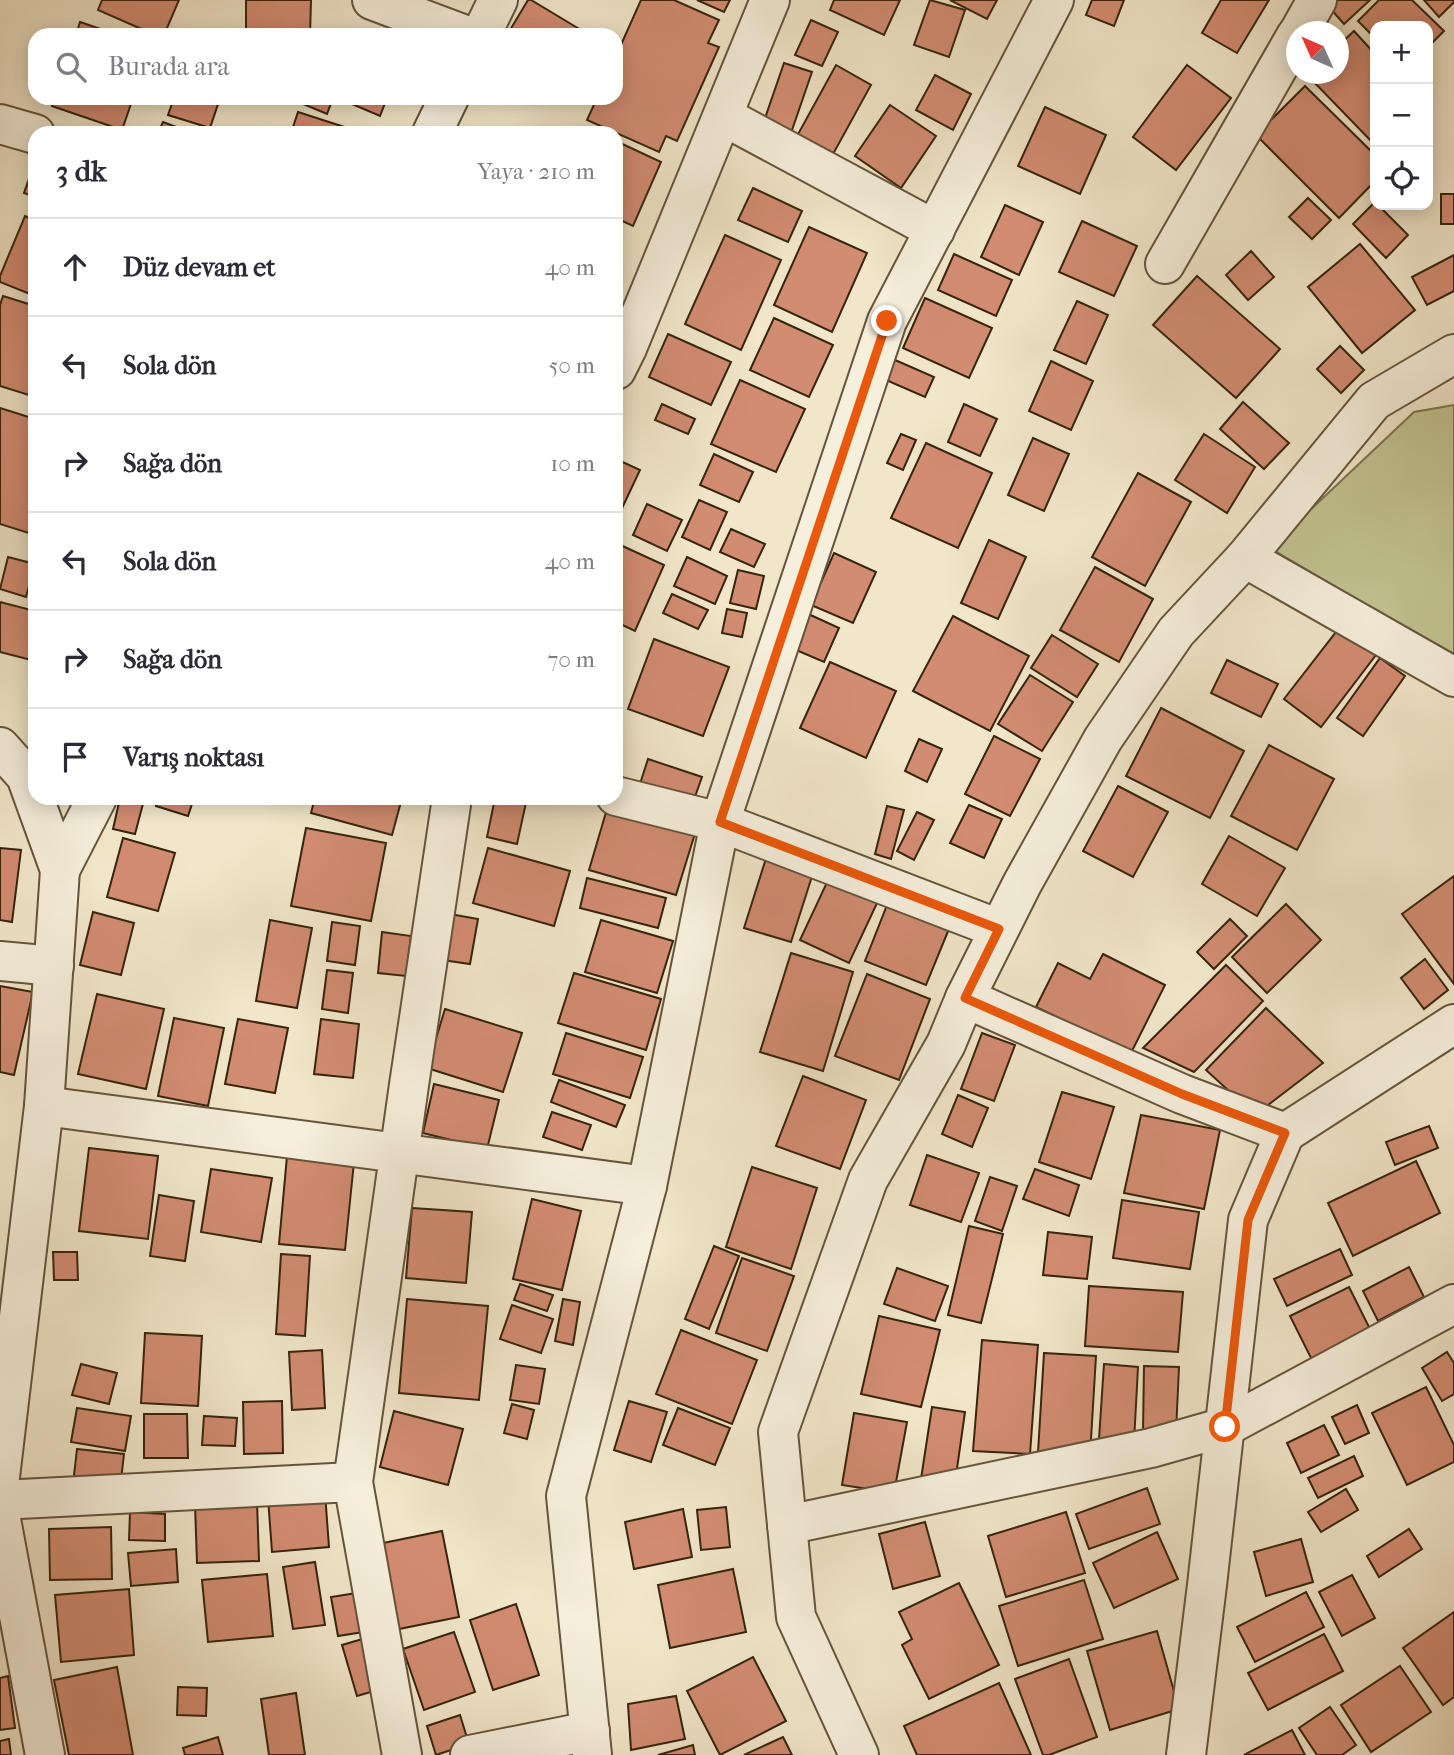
<!DOCTYPE html>
<html lang="tr">
<head>
<meta charset="utf-8">
<style>
  body { margin:0; font-family:"IM FELL French Canon",serif; background:#f7f7f7; color:#2b2b33 }
  .controls { position:absolute; right:21px; top:21px; display:grid; overflow:hidden; border-radius:14px; box-shadow:0 4px 18px #0003 }
  .controls button { width:63px; height:63px; display:grid; place-items:center; padding:0; border:0; border-bottom:2px solid #e1e1e2; background:#fff; color:#2b2b33; font:35px sans-serif }
  .compass { position:absolute; left:1286px; top:21px; width:63px; height:63px; border-radius:50%; background:#fff; box-shadow:0 4px 18px #0003; rotate:315deg }
  .stop { position:absolute; width:21px; height:21px; margin:-16px; border:5px solid #ea580c; border-radius:50%; background:#fff }
  .stop.end { background:#ea580c; border-color:#fff; box-shadow:0 2px 7px #0008 }
  .list { margin:0; padding:0; list-style:none }
  h2 { display:flex; justify-content:space-between; align-items:center; height:91px; margin:0; padding:0 28px; font-size:30px }
  h2 small { font-size:23px; font-weight:400; color:#7c7c81 }
  .list li { display:grid; grid-template-columns:46px 1fr auto; gap:21px; align-items:center; box-sizing:border-box; height:98px; padding:0 28px; border-top:2px solid #e1e1e2 }
  .list b { display:block; font-size:26px; white-space:nowrap }
  .list em { font-size:23px; font-style:normal; color:#7c7c81 }
  .icon { flex:none; width:38px; height:38px; fill:none; stroke:currentColor; stroke-width:2; stroke-linecap:round; stroke-linejoin:round }
  .map { position:relative; flex:none; width:1454px; height:1755px; overflow:hidden }
  .search { position:absolute; background:#fff; box-shadow:0 4px 18px #0003; left:28px; top:28px; width:595px; height:77px; display:flex; align-items:center; gap:18px; box-sizing:border-box; padding:0 24px; border-radius:21px; color:#7c7c81; font-size:26px }
  .panel { position:absolute; background:#fff; box-shadow:0 4px 18px #0003; left:28px; top:126px; width:595px; height:679px; border-radius:21px }
  .map>svg:first-child { display:block }
  .green { fill:#c2c391; stroke:#7c744e; stroke-width:2 }
  .building { fill:#d28c72; stroke:#36240c; stroke-width:2 }
  .lines { fill:none; stroke-linecap:round; stroke-linejoin:round }
  .street-casing { stroke:#65543b; stroke-width:42 }
  .street { stroke:#f6efdc; stroke-width:38 }
  .route { stroke:#ea580c; stroke-width:9 }
</style>
</head>
<body>
<div class="map">
<svg width="1454" height="1755" viewBox="0 0 1454 1755">
  <rect width="100%" height="100%" fill="#f1e6c9"/>
  <filter id="stains"><feTurbulence type="fractalNoise" baseFrequency=".00286" numOctaves="4"/><feColorMatrix values="0 0 0 0 .2 0 0 0 0 .09 0 0 0 0 .02 0 0 0 .5 -.17"/></filter>
  <radialGradient id="worn" r=".72"><stop offset=".6" stop-color="#630" stop-opacity="0"/><stop offset="1" stop-color="#630" stop-opacity=".3"/></radialGradient>
  <polygon class="green" points="1454,405 1454,657 1270,548 1414,412"/>
  <g class="building">
    <polygon points="102,0 179,0 164,35 155,35 98,10"/>
    <polygon points="246,0 311,0 310,35 246,35"/>
    <polygon points="528,0 531,0 586,33 507,35"/>
    <polygon points="641,0 674,0 719,20 708,43 719,47 677,141 666,136 659,152 587,120 597,98 616,98 616,56"/>
    <polygon points="697,0 730,0 724,12"/>
    <polygon points="834,0 900,0 884,35 830,10"/>
    <polygon points="930,0 965,10 949,57 914,45"/>
    <polygon points="950,0 997,0 987,19"/>
    <polygon points="1092,0 1124,0 1114,26 1086,15"/>
    <polygon points="1221,0 1269,0 1237,53 1202,33"/>
    <polygon points="1337,0 1370,0 1344,24 1329,7"/>
    <polygon points="1379,0 1412,0 1444,31 1428,47 1428,26 1375,26 1375,38 1358,21"/>
    <polygon points="1424,0 1454,0 1454,2 1439,17"/>
    <polygon points="811,20 838,32 822,66 795,55"/>
    <polygon points="80,22 118,35 76,35"/>
    <polygon points="1354,31 1375,54 1375,145 1308,76 1311,74 1338,74 1338,46"/>
    <polygon points="784,63 812,72 791,133 763,124"/>
    <polygon points="836,65 871,85 832,156 797,136"/>
    <polygon points="1187,65 1231,98 1176,170 1133,137"/>
    <polygon points="935,75 971,94 953,130 916,110"/>
    <polygon points="1305,86 1375,155 1375,181 1339,218 1256,135"/>
    <polygon points="54,98 133,98 122,130 52,106"/>
    <polygon points="174,98 220,98 210,128 168,115"/>
    <polygon points="298,98 333,98 327,114 296,101"/>
    <polygon points="338,98 387,98 380,116"/>
    <polygon points="890,105 936,136 901,188 855,156"/>
    <polygon points="1045,107 1106,135 1080,194 1018,166"/>
    <polygon points="298,112 363,133 291,133"/>
    <polygon points="163,122 192,133 158,133"/>
    <polygon points="616,141 661,162 633,226 616,218"/>
    <polygon points="34,165 35,165 35,197 24,193"/>
    <polygon points="753,188 802,211 788,242 738,220"/>
    <rect x="1441" y="194" width="13" height="30"/>
    <polygon points="1308,198 1331,220 1312,239 1289,217"/>
    <polygon points="1375,202 1408,235 1386,258 1353,224"/>
    <polygon points="1005,205 1043,222 1019,275 981,257"/>
    <polygon points="25,216 35,221 35,296 0,282 0,276"/>
    <polygon points="1082,221 1137,246 1114,296 1059,272"/>
    <polygon points="809,227 867,253 832,332 774,305"/>
    <polygon points="725,235 781,260 741,350 685,324"/>
    <polygon points="1360,244 1415,310 1362,353 1308,287"/>
    <polygon points="1251,251 1274,277 1248,300 1226,275"/>
    <polygon points="954,254 1012,280 996,316 938,290"/>
    <polygon points="1454,255 1454,291 1427,305 1412,277"/>
    <polygon points="1197,276 1280,349 1236,398 1153,325"/>
    <polygon points="3,296 35,306 35,397 0,386 0,305"/>
    <polygon points="925,298 992,328 969,378 903,348"/>
    <polygon points="1077,301 1108,315 1086,364 1054,350"/>
    <polygon points="774,318 833,345 809,397 750,370"/>
    <polygon points="668,334 731,362 711,405 649,377"/>
    <polygon points="1340,346 1364,370 1341,393 1317,369"/>
    <polygon points="895,360 934,377 925,397 886,380"/>
    <polygon points="1051,361 1093,381 1071,430 1029,411"/>
    <polygon points="740,380 805,409 776,472 711,444"/>
    <polygon points="1243,402 1289,443 1264,469 1220,429"/>
    <polygon points="662,404 695,419 688,434 655,420"/>
    <polygon points="964,404 997,419 980,456 948,442"/>
    <polygon points="0,408 35,419 35,535 0,524"/>
    <polygon points="901,434 916,440 903,470 887,463"/>
    <polygon points="1204,434 1255,467 1227,513 1175,480"/>
    <polygon points="1033,438 1069,454 1044,511 1008,495"/>
    <polygon points="926,443 992,473 958,548 891,518"/>
    <polygon points="714,454 753,472 739,502 700,485"/>
    <polygon points="616,459 640,470 616,521"/>
    <polygon points="1138,473 1191,502 1145,586 1092,557"/>
    <polygon points="699,500 727,512 710,550 682,537"/>
    <polygon points="647,504 682,520 667,551 633,535"/>
    <polygon points="731,529 765,544 754,567 720,552"/>
    <polygon points="989,540 1026,557 998,619 961,603"/>
    <polygon points="616,543 664,565 635,631 616,622"/>
    <polygon points="834,553 876,572 853,623 811,605"/>
    <polygon points="8,557 35,564 26,597 0,589"/>
    <polygon points="687,557 727,576 715,604 674,586"/>
    <polygon points="1095,567 1153,599 1119,662 1060,630"/>
    <polygon points="738,570 764,576 756,609 730,603"/>
    <polygon points="672,594 708,610 698,629 663,613"/>
    <polygon points="0,602 35,611 35,661 0,652"/>
    <polygon points="727,609 747,613 742,637 722,633"/>
    <polygon points="804,612 839,628 824,662 789,647"/>
    <polygon points="953,616 1029,656 990,731 913,691"/>
    <polygon points="1343,623 1379,651 1321,727 1284,699"/>
    <polygon points="1052,635 1098,664 1077,697 1031,668"/>
    <polygon points="654,639 729,667 703,736 628,709"/>
    <polygon points="1380,658 1405,676 1363,736 1337,718"/>
    <polygon points="1227,660 1278,684 1261,717 1211,693"/>
    <polygon points="830,662 896,691 866,758 800,728"/>
    <polygon points="1030,675 1073,702 1042,751 998,724"/>
    <polygon points="1161,708 1244,751 1210,818 1126,776"/>
    <polygon points="994,736 1040,759 1010,816 965,794"/>
    <polygon points="919,739 942,749 927,782 905,771"/>
    <polygon points="1269,745 1334,779 1297,850 1231,816"/>
    <polygon points="648,759 702,777 691,808 638,790"/>
    <polygon points="1118,786 1168,812 1133,877 1083,851"/>
    <polygon points="120,798 144,800 135,834 113,829"/>
    <polygon points="158,798 194,798 188,816 156,806"/>
    <polygon points="315,798 402,798 392,835 311,813"/>
    <polygon points="495,798 527,798 517,844 487,837"/>
    <polygon points="609,802 697,827 676,895 589,870"/>
    <polygon points="969,805 1002,819 984,858 950,843"/>
    <polygon points="887,806 904,810 891,859 875,854"/>
    <polygon points="917,812 934,820 914,860 897,851"/>
    <polygon points="306,828 386,843 371,921 291,906"/>
    <polygon points="1229,836 1285,868 1257,916 1202,884"/>
    <polygon points="123,838 175,853 158,911 107,897"/>
    <polygon points="0,848 21,850 12,922 0,920"/>
    <polygon points="488,848 570,871 554,926 473,903"/>
    <polygon points="768,852 815,867 791,942 744,928"/>
    <polygon points="1454,876 1454,984 1402,914"/>
    <polygon points="587,878 666,898 658,928 580,908"/>
    <polygon points="829,878 878,901 849,963 800,940"/>
    <polygon points="889,900 951,924 926,985 865,961"/>
    <polygon points="1286,904 1321,940 1267,993 1232,957"/>
    <polygon points="93,912 134,923 121,975 80,965"/>
    <polygon points="450,914 478,919 470,964 442,960"/>
    <polygon points="1230,919 1247,936 1214,969 1197,952"/>
    <polygon points="270,920 312,928 297,1008 256,1001"/>
    <polygon points="601,920 673,941 657,993 585,972"/>
    <polygon points="332,922 360,926 355,965 327,961"/>
    <polygon points="382,932 411,936 406,976 378,973"/>
    <polygon points="791,953 853,972 823,1071 760,1052"/>
    <polygon points="1103,954 1165,985 1131,1053 1036,1007 1058,963 1090,979"/>
    <polygon points="1425,959 1448,990 1424,1009 1401,978"/>
    <polygon points="1226,965 1263,1001 1194,1072 1143,1048"/>
    <polygon points="327,970 353,973 348,1013 322,1009"/>
    <polygon points="574,973 661,999 646,1050 558,1023"/>
    <polygon points="867,974 930,999 899,1080 835,1056"/>
    <polygon points="0,986 33,992 14,1075 0,1072"/>
    <polygon points="97,994 164,1009 146,1089 78,1074"/>
    <polygon points="1266,1008 1323,1063 1264,1108 1230,1092 1206,1070"/>
    <polygon points="445,1009 522,1033 503,1092 427,1068"/>
    <polygon points="174,1018 224,1028 208,1106 158,1096"/>
    <polygon points="238,1019 288,1028 275,1093 225,1084"/>
    <polygon points="321,1019 359,1024 353,1078 314,1074"/>
    <polygon points="566,1033 643,1057 630,1098 553,1074"/>
    <polygon points="982,1033 1015,1045 994,1101 961,1089"/>
    <polygon points="803,1076 866,1100 840,1169 776,1146"/>
    <polygon points="559,1080 625,1105 616,1127 551,1102"/>
    <polygon points="434,1084 499,1100 487,1149 423,1133"/>
    <polygon points="1062,1092 1114,1107 1091,1179 1039,1162"/>
    <polygon points="958,1095 988,1108 972,1147 942,1134"/>
    <polygon points="552,1112 591,1125 582,1150 543,1137"/>
    <polygon points="1141,1115 1220,1130 1204,1209 1124,1193"/>
    <polygon points="1429,1126 1438,1148 1395,1165 1386,1142"/>
    <polygon points="89,1148 158,1156 148,1239 79,1231"/>
    <polygon points="927,1155 979,1173 961,1222 910,1205"/>
    <polygon points="287,1156 354,1162 345,1250 279,1244"/>
    <polygon points="1416,1161 1440,1213 1353,1256 1328,1203"/>
    <polygon points="752,1167 817,1188 791,1269 726,1247"/>
    <polygon points="211,1169 272,1178 261,1242 201,1232"/>
    <polygon points="1035,1169 1079,1185 1069,1216 1023,1199"/>
    <polygon points="990,1177 1017,1186 1002,1231 975,1221"/>
    <polygon points="159,1195 194,1201 185,1261 150,1256"/>
    <polygon points="532,1199 581,1211 562,1290 513,1279"/>
    <polygon points="1122,1200 1199,1212 1190,1269 1113,1258"/>
    <polygon points="412,1208 472,1212 466,1283 406,1278"/>
    <polygon points="969,1226 1003,1234 981,1323 948,1315"/>
    <polygon points="1048,1232 1092,1237 1087,1279 1043,1275"/>
    <polygon points="714,1246 739,1256 709,1329 685,1319"/>
    <polygon points="1340,1249 1352,1275 1287,1306 1274,1279"/>
    <polygon points="53,1252 77,1252 78,1280 54,1280"/>
    <polygon points="281,1254 310,1256 305,1336 276,1334"/>
    <polygon points="742,1258 794,1276 767,1351 716,1333"/>
    <polygon points="1409,1267 1424,1297 1378,1321 1363,1291"/>
    <polygon points="897,1268 948,1286 935,1321 884,1304"/>
    <polygon points="520,1284 553,1295 547,1311 514,1300"/>
    <polygon points="1089,1286 1183,1292 1178,1352 1085,1346"/>
    <polygon points="1349,1287 1375,1339 1316,1368 1290,1316"/>
    <polygon points="407,1299 488,1306 479,1400 399,1393"/>
    <polygon points="563,1299 580,1302 573,1345 555,1341"/>
    <polygon points="512,1305 553,1319 541,1353 500,1339"/>
    <polygon points="879,1316 940,1330 921,1407 861,1394"/>
    <polygon points="681,1330 757,1360 732,1424 656,1394"/>
    <polygon points="145,1333 202,1336 198,1406 141,1403"/>
    <polygon points="982,1340 1038,1345 1030,1454 973,1451"/>
    <polygon points="322,1350 325,1408 292,1410 289,1352"/>
    <polygon points="1447,1352 1454,1363 1454,1394 1442,1401 1422,1368"/>
    <polygon points="1044,1353 1096,1356 1090,1456 1038,1453"/>
    <polygon points="81,1364 117,1373 109,1404 72,1395"/>
    <polygon points="1104,1364 1138,1367 1134,1442 1099,1439"/>
    <polygon points="516,1365 545,1369 539,1404 510,1400"/>
    <polygon points="1144,1366 1179,1367 1176,1432 1143,1431"/>
    <polygon points="1426,1387 1454,1445 1454,1462 1407,1485 1372,1413"/>
    <polygon points="282,1401 283,1453 244,1454 243,1402"/>
    <polygon points="629,1401 667,1412 651,1462 614,1450"/>
    <polygon points="512,1404 534,1410 527,1439 504,1433"/>
    <polygon points="1357,1405 1369,1433 1345,1444 1332,1417"/>
    <polygon points="932,1407 965,1412 955,1483 921,1479"/>
    <polygon points="77,1408 131,1416 125,1451 71,1442"/>
    <polygon points="678,1408 730,1428 715,1465 663,1445"/>
    <polygon points="394,1411 463,1429 448,1485 380,1467"/>
    <polygon points="854,1413 907,1422 894,1493 842,1485"/>
    <polygon points="144,1414 187,1414 188,1458 144,1458"/>
    <polygon points="204,1416 237,1418 235,1446 202,1445"/>
    <polygon points="1324,1425 1339,1455 1301,1473 1287,1443"/>
    <polygon points="77,1449 124,1454 120,1489 73,1484"/>
    <polygon points="1354,1456 1363,1476 1318,1498 1308,1478"/>
    <polygon points="1147,1488 1160,1524 1089,1549 1076,1514"/>
    <polygon points="1346,1489 1358,1510 1321,1532 1308,1512"/>
    <polygon points="325,1493 329,1547 272,1552 268,1498"/>
    <polygon points="257,1502 259,1561 197,1563 195,1504"/>
    <polygon points="726,1507 730,1547 701,1550 697,1510"/>
    <polygon points="683,1509 692,1557 634,1569 625,1522"/>
    <polygon points="130,1512 165,1514 165,1541 129,1540"/>
    <polygon points="1066,1512 1085,1573 1006,1597 988,1536"/>
    <polygon points="925,1522 940,1576 893,1589 879,1534"/>
    <polygon points="111,1527 112,1579 50,1580 49,1529"/>
    <polygon points="1409,1529 1422,1549 1379,1577 1367,1556"/>
    <polygon points="442,1531 459,1617 399,1629 383,1543"/>
    <polygon points="1157,1532 1178,1579 1114,1608 1093,1563"/>
    <polygon points="1301,1539 1313,1582 1266,1596 1254,1552"/>
    <polygon points="176,1549 178,1582 131,1586 128,1553"/>
    <polygon points="315,1562 325,1625 293,1629 283,1567"/>
    <polygon points="733,1569 746,1632 670,1648 658,1585"/>
    <polygon points="267,1574 273,1636 208,1642 202,1580"/>
    <polygon points="1352,1575 1375,1618 1342,1636 1319,1592"/>
    <polygon points="1084,1580 1103,1639 1018,1666 999,1606"/>
    <polygon points="959,1583 999,1665 929,1699 902,1645 912,1639 899,1612"/>
    <polygon points="129,1589 134,1655 61,1662 55,1595"/>
    <polygon points="363,1592 370,1631 338,1636 331,1597"/>
    <polygon points="1306,1592 1324,1627 1255,1662 1237,1627"/>
    <polygon points="516,1604 539,1675 493,1690 470,1620"/>
    <polygon points="1454,1612 1454,1697 1443,1705 1403,1648"/>
    <polygon points="1157,1631 1179,1709 1110,1730 1087,1651"/>
    <polygon points="454,1632 475,1692 424,1710 403,1649"/>
    <polygon points="1324,1634 1343,1671 1268,1710 1248,1673"/>
    <polygon points="366,1638 381,1689 357,1696 342,1645"/>
    <polygon points="753,1657 786,1721 720,1755 687,1691"/>
    <polygon points="1069,1659 1097,1737 1049,1755 1043,1755 1015,1679"/>
    <polygon points="1400,1666 1431,1712 1371,1752 1341,1705"/>
    <polygon points="117,1667 133,1755 69,1755 54,1680"/>
    <polygon points="8,1676 15,1728 0,1730 0,1678"/>
    <polygon points="999,1683 1031,1755 917,1755 904,1726"/>
    <polygon points="178,1687 207,1688 206,1716 177,1715"/>
    <polygon points="296,1693 305,1755 269,1755 261,1699"/>
    <polygon points="676,1696 685,1739 631,1750 628,1704"/>
    <polygon points="1330,1707 1356,1745 1342,1755 1317,1755 1299,1728"/>
    <polygon points="460,1715 469,1744 436,1755 427,1726"/>
    <polygon points="1292,1730 1305,1755 1244,1755"/>
    <polygon points="218,1737 223,1755 185,1755 183,1748"/>
    <polygon points="783,1737 792,1755 744,1755"/>
    <polygon points="9,1739 11,1755 0,1755 0,1741"/>
    <polygon points="693,1745 695,1755 658,1755"/>
  </g>
  <g class="lines">
    <defs>
      <g id="street">
        <polyline points="372,0 465,35"/>
        <polyline points="1299,32 1317,0"/>
        <polyline points="481,35 498,0"/>
        <polyline points="723,116 935,230"/>
        <polyline points="0,124 35,134"/>
        <polyline points="432,133 449,98"/>
        <polyline points="1165,264 1296,36"/>
        <polyline points="616,370 627,348 770,0"/>
        <polyline points="1245,558 1454,677"/>
        <polyline points="0,747 26,776 60,870 44,1106 0,1477"/>
        <polyline points="616,796 720,822 999,929"/>
        <polyline points="60,870 97,798"/>
        <polyline points="0,961 54,966"/>
        <polyline points="965,998 1182,1094 1285,1133"/>
        <polyline points="44,1106 647,1186"/>
        <polyline points="0,1500 353,1482"/>
        <polyline points="0,1514 45,1755"/>
        <polyline points="787,1525 1151,1448 1225,1427 1454,1304"/>
        <polyline points="402,1755 353,1482 409,1085 452,798"/>
        <polyline points="470,1755 590,1731"/>
        <polyline points="592,1755 566,1496 647,1186 720,822 887,321 1054,0"/>
        <polyline points="859,1755 796,1617 778,1432 868,1180 946,1044 965,998 1022,884 1103,739 1176,632 1245,558 1374,401 1454,354"/>
        <polyline points="1186,1755 1207,1585 1248,1220 1285,1133 1454,1024"/>
      </g>
    </defs>
    <use href="#street" class="street-casing"/>
    <use href="#street" class="street"/>
  </g>
  <g class="lines">
    <polyline class="route" points="887,321 720,822 999,929 965,998 1182,1094 1285,1133 1248,1220 1225,1427"/>
  </g>
  <rect width="100%" height="100%" filter="url(#stains)"/>
  <rect width="100%" height="100%" fill="url(#worn)"/>
</svg>
<div class="controls">
<button>+</button>
<button>−</button>
<button><svg class="icon" aria-label="locate" viewBox="0 0 24 24"><circle cx="12" cy="12" r="6"/><path d="M12 2v4M12 18v4M2 12h4M18 12h4"/></svg></button>
</div>
<svg class="compass" viewBox="-18 -18 36 36"><path d="M0-13l5 13h-10z" fill="#e53935"/><path d="M0 13l5-13h-10z" fill="#7c7c81"/></svg>
<div class="stop" style="left:1225px;top:1427px"></div>
<div class="stop end" style="left:887px;top:321px"></div>
<div class="search"><svg class="icon" aria-label="search" viewBox="0 0 24 24"><circle cx="10" cy="10" r="6"/><path d="M15 15l6 6"/></svg>Burada ara</div>
<section class="panel">
<h2>3 dk<small>Yaya · 210 m</small></h2>
<ul class="list">
<li><svg class="icon" aria-label="ahead" viewBox="0 0 24 24"><path d="M12 20V5M6 11l6-6 6 6"/></svg><div><b>Düz devam et</b></div><em>40 m</em></li>
<li><svg class="icon" aria-label="left" viewBox="0 0 24 24"><path d="M17 20v-9H6M10 6l-5 5 5 5"/></svg><div><b>Sola dön</b></div><em>50 m</em></li>
<li><svg class="icon" aria-label="right" viewBox="0 0 24 24"><path d="M7 20v-9h11M14 6l5 5-5 5"/></svg><div><b>Sağa dön</b></div><em>10 m</em></li>
<li><svg class="icon" aria-label="left" viewBox="0 0 24 24"><path d="M17 20v-9H6M10 6l-5 5 5 5"/></svg><div><b>Sola dön</b></div><em>40 m</em></li>
<li><svg class="icon" aria-label="right" viewBox="0 0 24 24"><path d="M7 20v-9h11M14 6l5 5-5 5"/></svg><div><b>Sağa dön</b></div><em>70 m</em></li>
<li><svg class="icon" aria-label="arrive" viewBox="0 0 24 24"><path d="M6 21V4h12l-3 4 3 4H6"/></svg><div><b>Varış noktası</b></div></li>
</ul>
</section>
</div>
</body>
</html>
